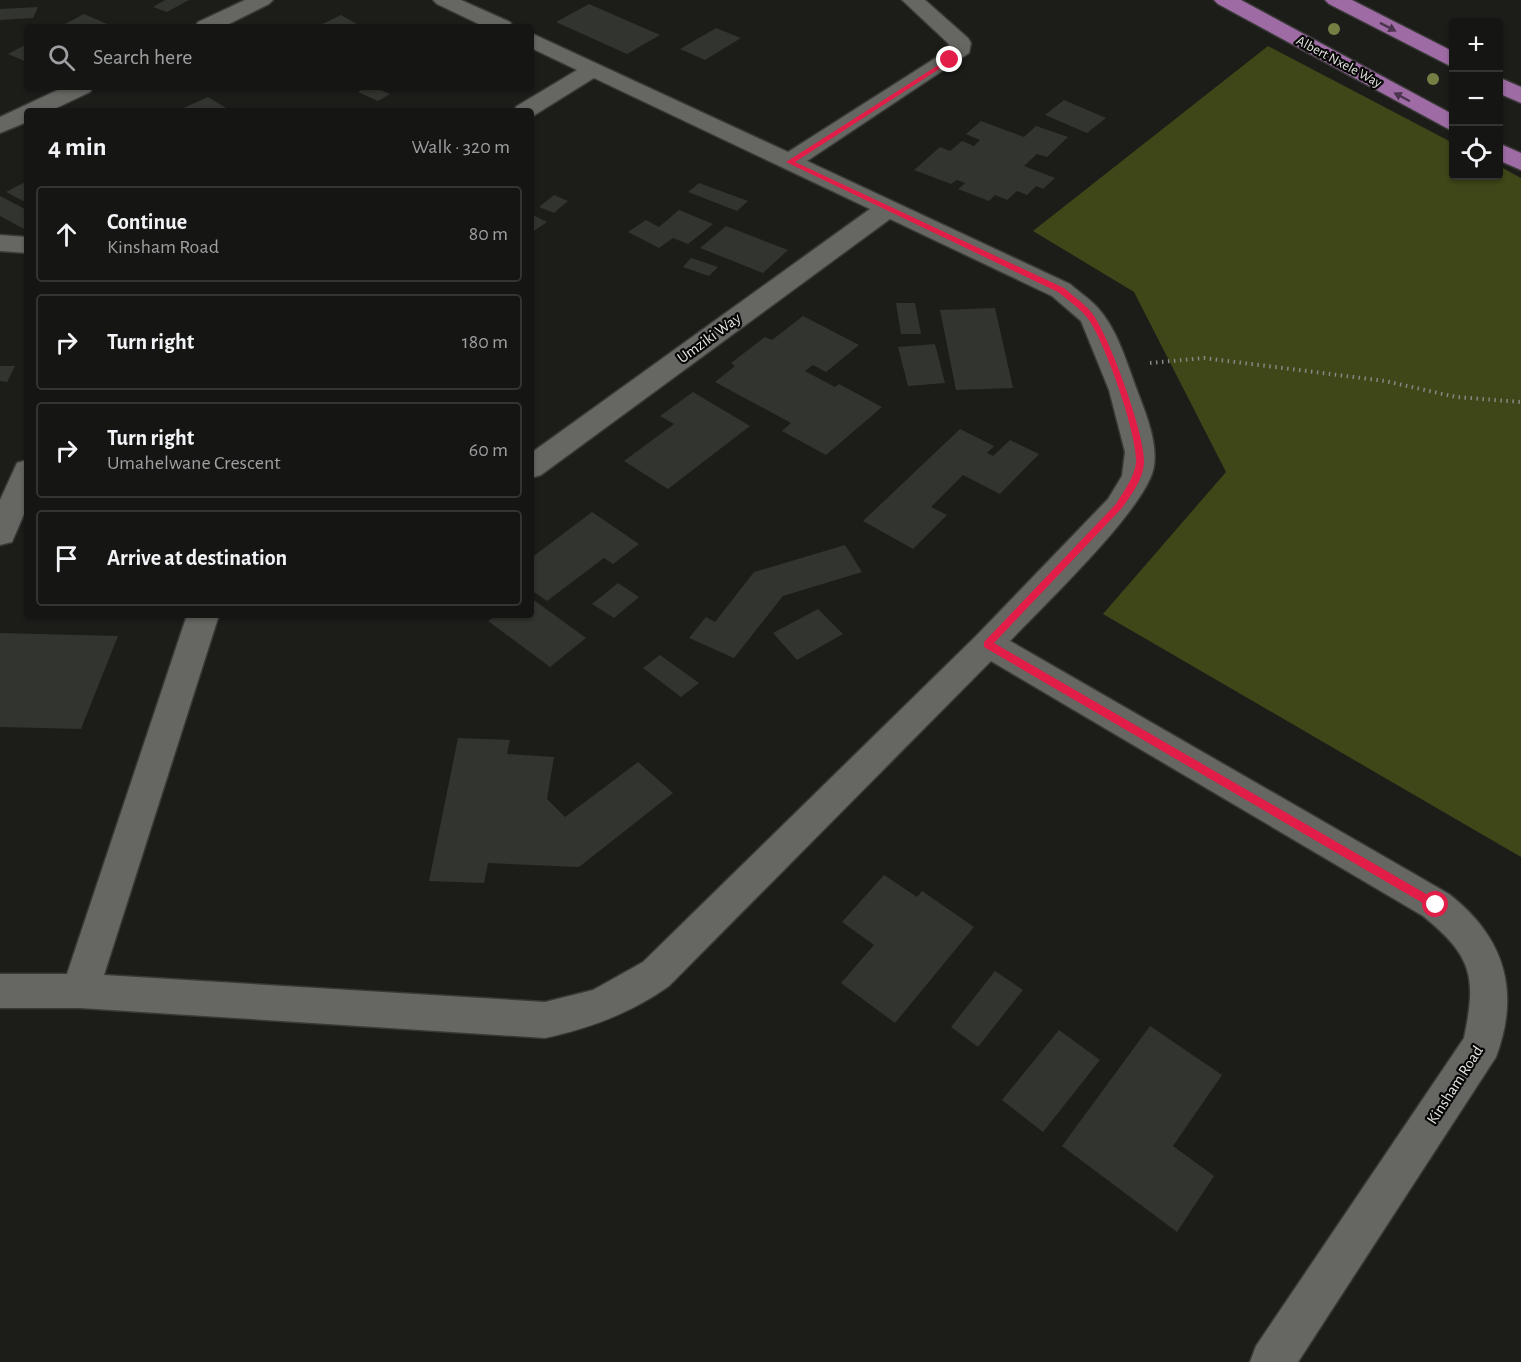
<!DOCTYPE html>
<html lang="en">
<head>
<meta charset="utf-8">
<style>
  body { margin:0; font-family:"Alegreya Sans",sans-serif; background:#222321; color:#f1f3f6 }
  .controls { position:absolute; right:18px; top:18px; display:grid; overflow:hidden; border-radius:6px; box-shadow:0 2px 4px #0004 }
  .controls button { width:54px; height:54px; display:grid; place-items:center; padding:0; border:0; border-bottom:2px solid #343533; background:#151613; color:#f1f3f6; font:30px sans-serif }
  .stop { position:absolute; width:18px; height:18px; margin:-14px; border:4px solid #e11d48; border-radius:50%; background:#fff }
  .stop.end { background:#e11d48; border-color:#fff; box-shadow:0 2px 6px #0008 }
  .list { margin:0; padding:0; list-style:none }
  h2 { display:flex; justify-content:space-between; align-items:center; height:78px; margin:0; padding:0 24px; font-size:26px }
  h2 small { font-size:20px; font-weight:400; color:#9d9fa0 }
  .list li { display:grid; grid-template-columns:39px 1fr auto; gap:18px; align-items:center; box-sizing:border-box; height:96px; margin:0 12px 12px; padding:0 12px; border:2px solid #343533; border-radius:6px }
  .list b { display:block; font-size:22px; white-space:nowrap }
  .list p { margin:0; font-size:20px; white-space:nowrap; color:#9d9fa0 }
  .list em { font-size:20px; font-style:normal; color:#9d9fa0 }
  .icon { flex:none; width:33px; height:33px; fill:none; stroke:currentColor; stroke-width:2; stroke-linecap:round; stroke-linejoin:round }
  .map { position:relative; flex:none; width:1521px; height:1362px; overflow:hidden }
  .search { position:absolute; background:#151613; box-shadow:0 2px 4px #0004; left:24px; top:24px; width:510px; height:66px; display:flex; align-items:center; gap:15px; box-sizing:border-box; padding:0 21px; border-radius:6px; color:#9d9fa0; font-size:22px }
  .panel { position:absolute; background:#151613; box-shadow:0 2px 4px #0004; left:24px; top:108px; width:510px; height:510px; border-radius:6px }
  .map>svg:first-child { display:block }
  .green { fill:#3f4617 }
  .building { fill:#32342f }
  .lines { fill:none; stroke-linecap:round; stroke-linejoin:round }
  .minor-casing { stroke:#383836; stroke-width:3 }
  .major-casing { stroke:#383836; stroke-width:3 }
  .path { stroke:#878885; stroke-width:4; stroke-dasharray:1.5 4.5; stroke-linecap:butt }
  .minor { fill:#666762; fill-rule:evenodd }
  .major { fill:#9e6ba5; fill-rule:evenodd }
  .tree { fill:#757f44 }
  .oneway { fill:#4b344e }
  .route { fill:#e11d48 }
  .labels { text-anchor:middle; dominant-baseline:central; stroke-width:4.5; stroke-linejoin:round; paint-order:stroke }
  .far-street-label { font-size:14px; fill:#e6e7e4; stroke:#070706 }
  .street-label { font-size:16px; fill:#e6e7e4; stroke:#070706 }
</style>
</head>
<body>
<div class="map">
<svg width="1521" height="1362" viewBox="0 0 1521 1362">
  <rect width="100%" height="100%" fill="#1c1d19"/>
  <polygon class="green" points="1268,46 1453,143 1454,176 1498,176 1499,166 1521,178 1521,857 1103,614 1226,472 1134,292 1033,231"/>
  <g class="building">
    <polygon points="165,0 189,0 167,12 153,7"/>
    <polygon points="589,4 660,35 627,54 556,22"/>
    <polygon points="38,7 33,18 0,20 0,9"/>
    <polygon points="84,14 114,27 59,27"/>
    <polygon points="341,15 362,27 316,27"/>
    <polygon points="716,28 741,38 705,60 680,49"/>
    <polygon points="27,44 27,62 8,54"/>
    <polygon points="366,87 374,87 390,94 378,101 358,92"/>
    <polygon points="208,97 231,111 177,111"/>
    <polygon points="1064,100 1106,118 1087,133 1045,115"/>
    <polygon points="981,121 1024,137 1036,126 1068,137 1047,157 1037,154 1024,166 1055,178 1043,189 1036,186 1027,195 1017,191 1007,200 995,195 989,201 958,189 965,183 957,180 951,184 914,170 940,147 950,151 962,141 974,146 980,140 966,134"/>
    <polygon points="27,181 27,203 6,192"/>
    <polygon points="699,183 748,201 737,211 688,192"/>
    <polygon points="554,195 568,201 554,213 539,207"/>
    <polygon points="0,196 27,210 27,227 24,229 0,216"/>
    <polygon points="679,210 713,224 688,244 673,238 659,248 628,232 646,220 659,227"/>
    <polygon points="531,214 547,222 531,233"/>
    <polygon points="726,226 788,250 763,273 700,248"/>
    <polygon points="691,258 718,267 709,276 683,267"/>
    <polygon points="896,303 915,303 921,334 901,334"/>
    <polygon points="995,308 1013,388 956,390 940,310"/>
    <polygon points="803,316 859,345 826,372 813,365 805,371 835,387 839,384 882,407 826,455 782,431 791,423 715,382 735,366 731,363 765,337 772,340"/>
    <polygon points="935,344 945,383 908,386 898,347"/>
    <polygon points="0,366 15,366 7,382 0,381"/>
    <polygon points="693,392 750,426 668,489 624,461 674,424 660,416"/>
    <polygon points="960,429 994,446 987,453 993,456 1010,440 1039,454 1000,494 963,475 931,507 947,515 913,549 863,521"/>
    <polygon points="592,512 639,544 613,564 604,558 547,601 531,590 531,558"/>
    <polygon points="845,545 862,572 783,596 734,658 689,638 706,617 715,622 754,572"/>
    <polygon points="618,583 639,597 614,618 592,604"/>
    <polygon points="531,598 586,638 550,667 488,621 497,615 531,615"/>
    <polygon points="818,609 843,634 797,660 773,633"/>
    <polygon points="0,633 118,636 81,729 0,727"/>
    <polygon points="660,655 699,683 681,697 643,668"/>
    <polygon points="458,738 510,740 507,754 554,757 547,799 565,817 638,762 673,793 579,867 488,863 484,883 429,881"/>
    <polygon points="884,875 917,897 922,891 974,927 895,1023 841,983 874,945 842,922"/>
    <polygon points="995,971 1023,990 978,1047 951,1027"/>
    <polygon points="1150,1026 1222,1075 1173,1146 1214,1176 1177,1232 1062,1146"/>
    <polygon points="1059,1030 1100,1060 1043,1132 1002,1100"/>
  </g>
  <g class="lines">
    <defs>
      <g id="minor">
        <polygon points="245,0 273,0 269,4 223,27 195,27 198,22"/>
        <polygon points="433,0 461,0 510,22 513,27 485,27 437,4"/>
        <path d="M902 0H925L968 38 971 43 969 53 807 161 1070 284C1079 292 1090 299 1098 308 1116 328 1125 357 1134 382 1143 407 1158 439 1154 466 1149 506 1041 608 1010 641L1449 894C1504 937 1521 990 1496 1057L1298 1362H1250L1256 1346 1464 1038C1477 976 1472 956 1423 916L991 661 669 986C631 1013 591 1028 545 1038L80 1008H0V974H67L187 615H219L104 975 545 1002 593 990 643 962 977 635 1108 499 1122 476 1125 452 1109 390 1081 321 1052 296 890 219 541 475 531 478V453L870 209 594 78 533 116H531V111H513L517 106 577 70 531 48V33L788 152 948 50 949 44Z"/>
        <polygon points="64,87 93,87 90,92 50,111 27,111 27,122 0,133 0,117"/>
        <polygon points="0,235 27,237 27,253 0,251"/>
        <polygon points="27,460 27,507 12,542 0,545 0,500 17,463"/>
      </g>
      <g id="major">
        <polygon points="1214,0 1241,0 1454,115 1454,132 1218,4"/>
        <polygon points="1325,0 1352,0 1454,52 1454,68 1329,4"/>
        <polygon points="1498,77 1521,87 1521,103 1498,93"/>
        <polygon points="1498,143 1521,153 1521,170 1498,160"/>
      </g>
    </defs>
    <use href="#minor" class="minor-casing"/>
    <use href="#major" class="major-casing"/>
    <polyline class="path" points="1150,363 1204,358 1385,381 1456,397 1521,402"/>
    <use href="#minor" class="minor"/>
    <use href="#major" class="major"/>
  </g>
  <g class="tree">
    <circle cx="1334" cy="29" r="6"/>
    <circle cx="1433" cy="79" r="6"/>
  </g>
  <defs><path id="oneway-solid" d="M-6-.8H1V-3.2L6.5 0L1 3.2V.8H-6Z" transform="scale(1.5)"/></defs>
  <g class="oneway">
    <use href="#oneway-solid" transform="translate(1388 27) rotate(27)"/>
    <use href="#oneway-solid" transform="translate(1402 97) rotate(-152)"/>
  </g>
  <path class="route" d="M948 59 953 60 795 162 1064 288C1074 297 1087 305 1094 316 1110 339 1146 437 1144 463 1143 480 1131 495 1122 508L994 643 1440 902V909H1433L984 647V642L1116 504C1124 491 1134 478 1136 463 1138 435 1105 343 1089 320 1081 309 1068 300 1058 292L786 162Z"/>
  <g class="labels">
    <g class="far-street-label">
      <text transform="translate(1339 62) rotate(28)">Albert Nxele Way</text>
    </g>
    <g class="street-label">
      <text transform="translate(709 338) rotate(-36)">Umziki Way</text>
      <text transform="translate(1455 1085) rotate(-57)">Kinsham Road</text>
    </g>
  </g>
</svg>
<div class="controls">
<button>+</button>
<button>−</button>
<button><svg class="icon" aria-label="locate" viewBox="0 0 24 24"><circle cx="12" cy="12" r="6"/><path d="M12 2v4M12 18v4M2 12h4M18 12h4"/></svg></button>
</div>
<div class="stop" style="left:1436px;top:905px"></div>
<div class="stop end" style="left:950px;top:60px"></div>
<div class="search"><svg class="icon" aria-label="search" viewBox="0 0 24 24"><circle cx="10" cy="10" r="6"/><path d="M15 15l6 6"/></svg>Search here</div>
<section class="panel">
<h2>4 min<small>Walk · 320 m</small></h2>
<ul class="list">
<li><svg class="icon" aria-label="ahead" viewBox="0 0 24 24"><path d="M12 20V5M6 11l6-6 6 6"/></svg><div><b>Continue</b><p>Kinsham Road</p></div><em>80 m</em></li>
<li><svg class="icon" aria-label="right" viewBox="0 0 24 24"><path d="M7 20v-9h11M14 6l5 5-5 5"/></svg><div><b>Turn right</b></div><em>180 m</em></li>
<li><svg class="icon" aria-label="right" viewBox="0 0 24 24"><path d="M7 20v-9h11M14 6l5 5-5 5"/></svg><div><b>Turn right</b><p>Umahelwane Crescent</p></div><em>60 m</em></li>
<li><svg class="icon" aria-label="arrive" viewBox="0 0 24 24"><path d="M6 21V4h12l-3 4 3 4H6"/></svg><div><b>Arrive at destination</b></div></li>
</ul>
</section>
</div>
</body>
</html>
